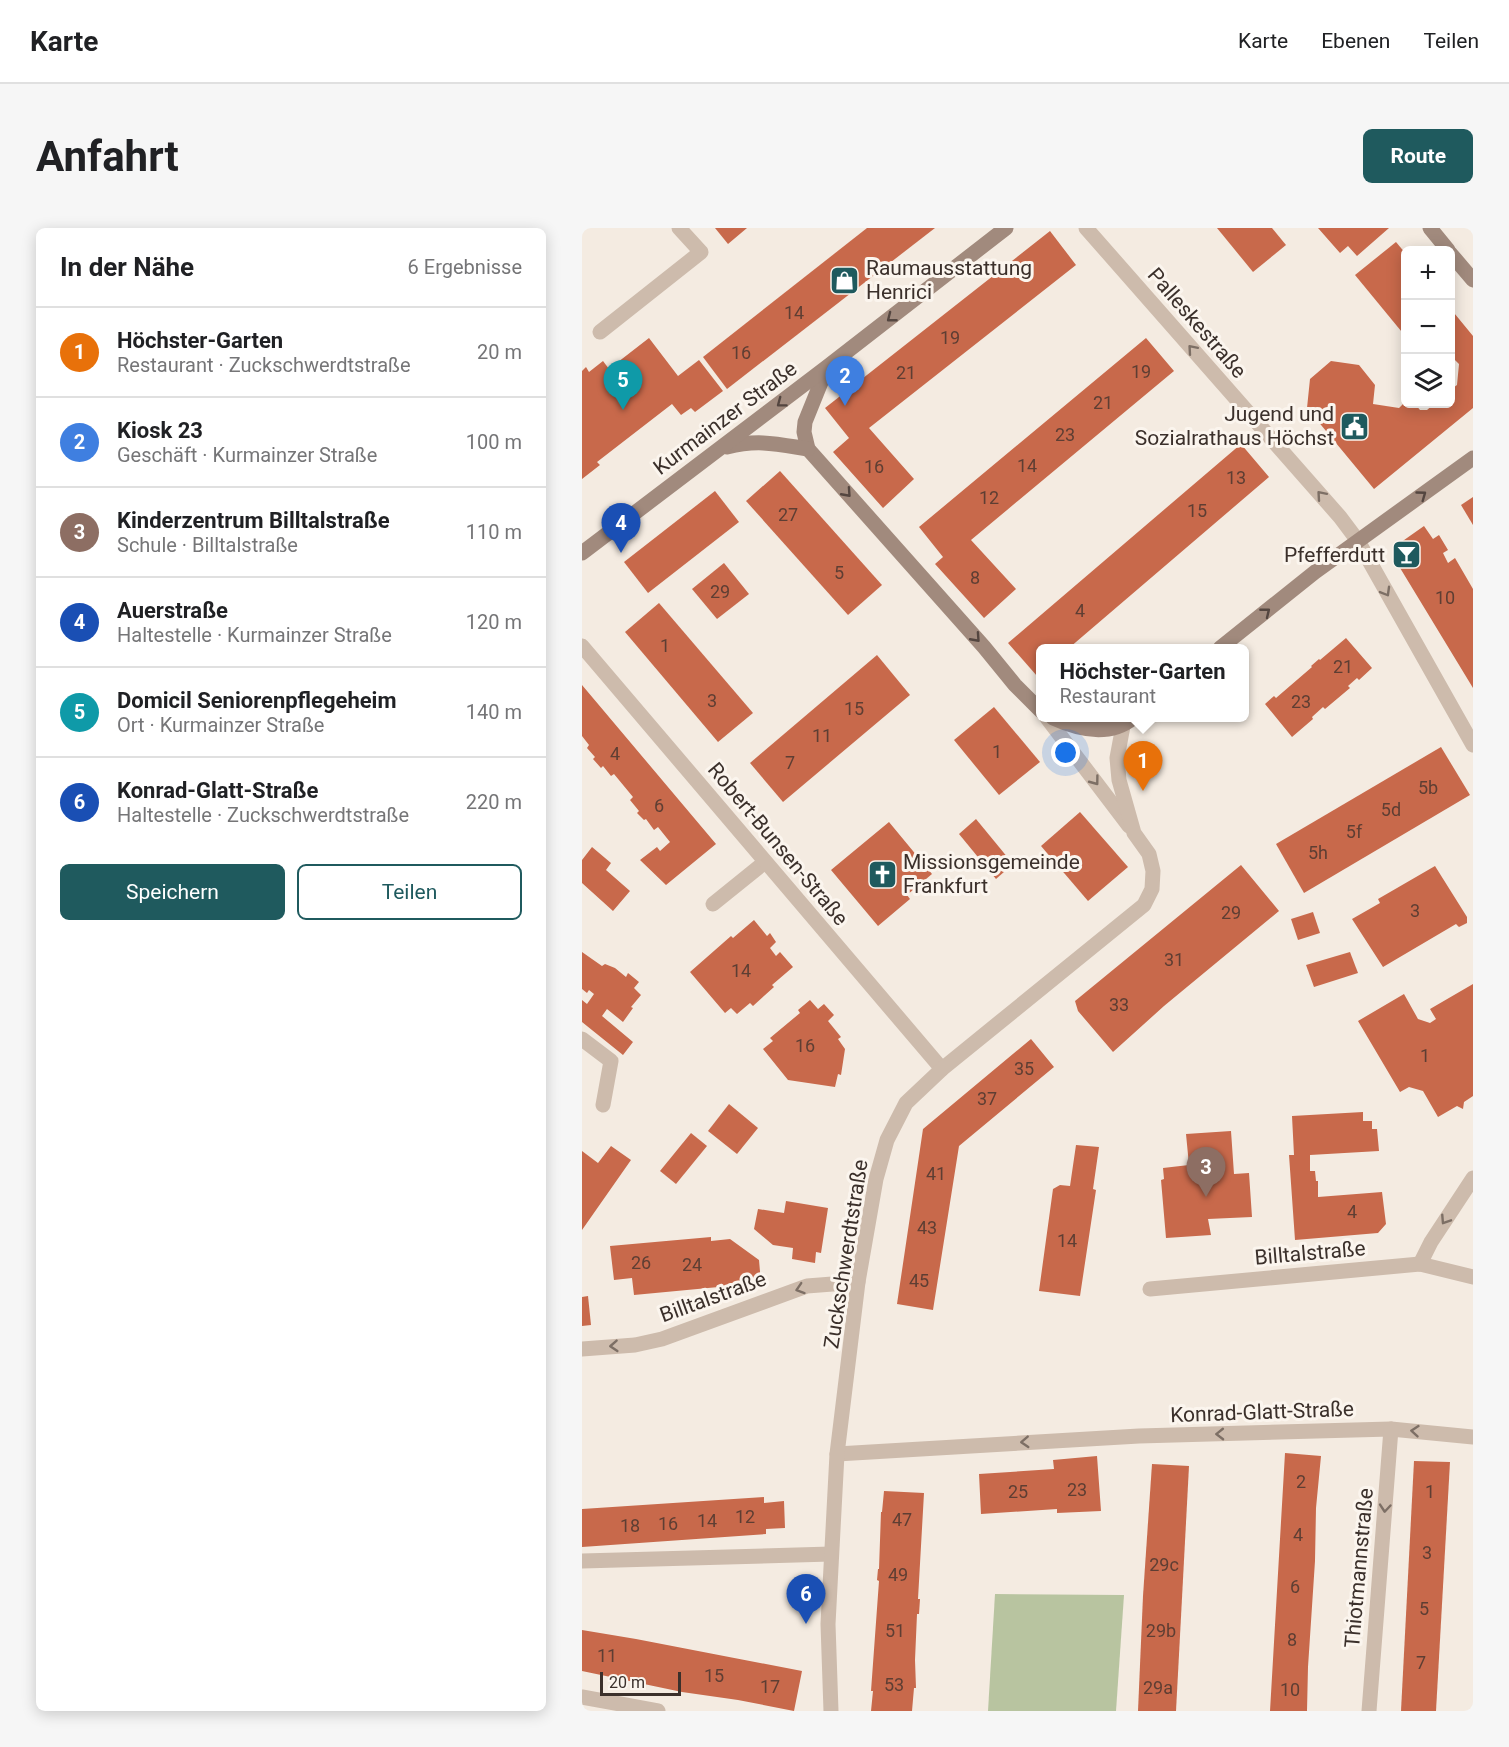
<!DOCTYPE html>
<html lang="de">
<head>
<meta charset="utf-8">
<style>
  body { margin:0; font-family:Roboto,sans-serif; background:#f6f6f6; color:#202124 }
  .controls { position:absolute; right:18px; top:18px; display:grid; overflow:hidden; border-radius:9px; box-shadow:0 3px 15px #0003 }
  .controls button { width:54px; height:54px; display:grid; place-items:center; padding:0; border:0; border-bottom:2px solid #e0e0e0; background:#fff; color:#202124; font:30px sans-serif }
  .scale { position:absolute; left:18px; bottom:15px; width:81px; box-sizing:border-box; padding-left:6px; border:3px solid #3b302b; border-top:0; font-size:16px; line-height:21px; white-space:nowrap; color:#3b302b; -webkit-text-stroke:4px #fbf5ee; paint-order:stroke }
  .you { position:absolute; left:484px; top:525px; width:21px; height:21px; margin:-15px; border:4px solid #fff; border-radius:50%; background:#1a73e8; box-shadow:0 0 0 9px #1a73e833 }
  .badge { display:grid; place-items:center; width:39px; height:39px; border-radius:50%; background:#1f5a5e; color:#fff; font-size:20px; font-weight:700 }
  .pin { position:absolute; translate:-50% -50px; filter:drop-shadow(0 2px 3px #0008) }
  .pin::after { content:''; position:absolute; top:32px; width:21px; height:18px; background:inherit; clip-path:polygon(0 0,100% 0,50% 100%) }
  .popup { position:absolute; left:454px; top:416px; width:213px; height:78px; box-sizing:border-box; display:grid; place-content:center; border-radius:9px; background:#fff; filter:drop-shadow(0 2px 4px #0005); font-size:20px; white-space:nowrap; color:#757577 }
  .popup b { font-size:22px; color:#202124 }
  .popup::after { content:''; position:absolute; left:50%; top:100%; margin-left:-12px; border:12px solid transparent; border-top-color:#fff }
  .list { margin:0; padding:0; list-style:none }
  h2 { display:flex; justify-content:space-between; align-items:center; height:78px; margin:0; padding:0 24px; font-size:26px }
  h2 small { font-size:20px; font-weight:400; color:#757577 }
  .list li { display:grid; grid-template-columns:39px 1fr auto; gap:18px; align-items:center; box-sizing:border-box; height:90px; padding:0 24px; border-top:2px solid #e0e0e0 }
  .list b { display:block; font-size:22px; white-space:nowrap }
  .list p { margin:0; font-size:20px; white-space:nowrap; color:#757577 }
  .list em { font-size:20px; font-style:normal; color:#757577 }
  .actions { display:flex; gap:12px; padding:18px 24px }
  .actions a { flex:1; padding:14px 0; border:2px solid #1f5a5e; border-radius:9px; text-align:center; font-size:21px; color:#1f5a5e }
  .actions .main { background:#1f5a5e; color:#fff }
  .icon { flex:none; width:33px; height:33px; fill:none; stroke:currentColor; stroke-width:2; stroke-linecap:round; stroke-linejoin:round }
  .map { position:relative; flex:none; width:891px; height:1483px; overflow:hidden; border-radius:9px }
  header { display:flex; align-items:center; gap:36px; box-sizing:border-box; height:84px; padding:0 30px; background:#fff; border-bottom:2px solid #e0e0e0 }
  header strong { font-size:28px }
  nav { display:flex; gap:33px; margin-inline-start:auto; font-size:21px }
  .intro { display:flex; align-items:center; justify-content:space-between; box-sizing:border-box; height:144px; padding:0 36px }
  h1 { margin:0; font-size:42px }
  .button { padding:15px 27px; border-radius:9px; background:#1f5a5e; color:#fff; font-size:21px; font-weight:700 }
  main { display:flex; gap:36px; padding:0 36px }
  aside { flex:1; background:#fff; border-radius:9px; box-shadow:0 3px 15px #0003 }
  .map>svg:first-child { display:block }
  .green { fill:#b8c4a0 }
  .building { fill:#c8694b }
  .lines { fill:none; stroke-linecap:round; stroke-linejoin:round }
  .lane { stroke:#cdbbac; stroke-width:15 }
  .street { stroke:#cdbbac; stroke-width:15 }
  .secondary { stroke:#a18a7d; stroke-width:15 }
  .oneway { stroke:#544640 }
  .oneway2 { stroke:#7d6f65 }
  .labels { text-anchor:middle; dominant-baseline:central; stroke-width:6; stroke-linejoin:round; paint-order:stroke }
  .number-label { font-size:18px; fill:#5e3e33 }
  .poi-label { font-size:21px; fill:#3b302b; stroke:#fbf5ee; text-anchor:start }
  .street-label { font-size:21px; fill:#3b302b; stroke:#fbf5ee }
</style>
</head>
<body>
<header>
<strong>Karte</strong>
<nav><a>Karte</a><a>Ebenen</a><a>Teilen</a></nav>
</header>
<div class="intro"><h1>Anfahrt</h1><a class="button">Route</a></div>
<main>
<aside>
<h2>In der Nähe<small>6 Ergebnisse</small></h2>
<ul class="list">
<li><span class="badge" style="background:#e8710a">1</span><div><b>Höchster-Garten</b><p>Restaurant · Zuckschwerdtstraße</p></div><em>20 m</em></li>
<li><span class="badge" style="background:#3f7fe0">2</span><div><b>Kiosk 23</b><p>Geschäft · Kurmainzer Straße</p></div><em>100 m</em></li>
<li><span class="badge" style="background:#8d6e63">3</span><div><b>Kinderzentrum Billtalstraße</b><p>Schule · Billtalstraße</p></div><em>110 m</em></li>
<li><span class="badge" style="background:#1a4fb4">4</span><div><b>Auerstraße</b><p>Haltestelle · Kurmainzer Straße</p></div><em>120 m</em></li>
<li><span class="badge" style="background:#0f9aa8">5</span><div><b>Domicil Seniorenpflegeheim</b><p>Ort · Kurmainzer Straße</p></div><em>140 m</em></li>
<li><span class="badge" style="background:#1a4fb4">6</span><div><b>Konrad-Glatt-Straße</b><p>Haltestelle · Zuckschwerdtstraße</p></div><em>220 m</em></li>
</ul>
<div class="actions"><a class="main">Speichern</a><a>Teilen</a></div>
</aside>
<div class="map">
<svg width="891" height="1483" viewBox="0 0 891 1483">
  <rect width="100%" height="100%" fill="#f4ebe1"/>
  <polygon class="green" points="413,1366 542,1367 534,1483 406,1483"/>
  <g class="building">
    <polygon points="133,0 165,0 146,16"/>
    <polygon points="285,0 353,0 145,161 121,129"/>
    <polygon points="635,0 690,0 704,17 671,44"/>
    <polygon points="736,0 807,0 775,28 766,18 758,25"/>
    <polygon points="468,3 494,37 287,200 332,251 301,280 251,224 267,210 243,180"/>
    <polygon points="814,14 824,26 824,109 773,47"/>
    <polygon points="868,80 891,108 891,180 792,261 725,180 728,151 749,133 777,137 793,157 791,176 817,180 824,173 824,176 833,176 838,182 845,182 852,176 868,176 868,162 875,157 877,136 868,127"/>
    <polygon points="67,110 96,148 117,132 141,163 113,184 109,180 99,187 90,176 15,234 18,237 0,251 0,143 4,139 7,144 21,133 27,141"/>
    <polygon points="564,110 592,143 389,312 434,361 402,390 353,336 361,329 337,299"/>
    <polygon points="659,216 687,249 487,420 459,420 459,444 455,448 426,415"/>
    <polygon points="198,243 300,357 266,387 164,273"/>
    <polygon points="133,263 157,294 66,365 42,334"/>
    <polygon points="891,269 891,297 879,277"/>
    <polygon points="842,298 851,311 857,307 866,322 861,325 866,335 873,330 891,361 891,460 812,330 815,317"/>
    <polygon points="142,335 167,366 135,391 110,361"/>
    <polygon points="77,375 171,485 136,514 43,404"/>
    <polygon points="764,410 790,440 777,452 775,450 766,458 768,460 743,481 741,479 730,489 731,491 710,509 683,476 692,468 694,470 730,439 729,438 737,431 738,432"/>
    <polygon points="295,427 328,467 201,574 168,535"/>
    <polygon points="0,457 134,616 84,657 58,632 75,619 78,623 88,614 76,599 72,602 64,591 62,592 55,585 57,583 48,572 51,569 32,546 29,548 21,538 19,540 11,531 13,529 5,520 7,517 0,508"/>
    <polygon points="412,479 458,534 417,567 372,512"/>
    <polygon points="859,519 888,567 722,665 694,616"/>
    <polygon points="498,584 546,639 506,673 459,618"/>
    <polygon points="394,591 431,636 414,651 377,606"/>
    <polygon points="307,594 350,646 325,667 328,671 296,698 249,642"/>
    <polygon points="10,619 29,635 24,642 48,663 31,683 0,655 0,632"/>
    <polygon points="659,637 697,683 582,778 531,824 496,783 493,773"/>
    <polygon points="853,638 885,689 885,695 877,699 874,696 801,739 770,691 798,675 796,671"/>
    <polygon points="731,684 738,705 716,712 709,691"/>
    <polygon points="172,692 185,708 188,705 194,714 188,720 194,728 198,724 211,739 190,757 192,759 171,778 168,775 155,786 149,780 143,785 108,744 149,708 151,710"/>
    <polygon points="0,724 20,738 23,736 33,740 44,749 46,745 57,754 52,760 59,767 49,779 51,780 41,794 25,781 20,788 51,814 41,827 0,794 0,772 5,776 12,766 7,762 5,765 0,761"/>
    <polygon points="768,724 776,745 732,759 724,737"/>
    <polygon points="891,756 891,868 882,874 881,881 875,878 856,889 841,863 827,859 818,864 776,793 822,766 836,791 848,795 854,791 848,781"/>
    <polygon points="228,772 236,781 242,776 252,787 246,793 259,809 256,811 263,821 259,847 256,846 253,859 206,852 181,821 191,813 188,810 218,785 216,782"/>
    <polygon points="449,811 472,839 377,918 351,1082 315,1076 341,901"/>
    <polygon points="147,876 176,900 155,926 126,903"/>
    <polygon points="781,884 781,893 790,893 790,901 795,901 797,923 728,927 728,943 733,943 734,953 736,953 736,969 800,964 804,996 796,1005 713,1012 707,927 712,927 710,888"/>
    <polygon points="649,903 652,946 667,945 670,989 626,991 629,1007 584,1010 579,952 582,951 581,940 607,937 604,906"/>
    <polygon points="109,905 125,918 94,956 78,943"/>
    <polygon points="494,917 517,919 511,961 514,962 498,1068 457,1063 471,961 478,957 488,958"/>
    <polygon points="29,918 49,932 0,1002 0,923 16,935"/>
    <polygon points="204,973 246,980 239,1025 234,1024 233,1035 210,1031 211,1020 191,1017 172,1001 176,981 202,985"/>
    <polygon points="129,1009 129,1013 148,1011 177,1032 179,1055 52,1067 50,1050 32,1052 28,1018"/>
    <polygon points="6,1068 9,1097 0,1098 0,1069"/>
    <polygon points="703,1225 739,1228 734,1280 733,1333 726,1439 725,1483 688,1483"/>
    <polygon points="515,1228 519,1283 475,1285 475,1281 399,1286 397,1246 472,1241 471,1232"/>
    <polygon points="832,1233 868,1234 854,1483 819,1483"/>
    <polygon points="570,1236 607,1238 594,1483 556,1483 561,1368"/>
    <polygon points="302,1263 342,1265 336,1371 338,1371 337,1386 335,1386 333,1432 334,1460 332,1460 330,1483 289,1483 291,1463 289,1463 297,1353 295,1352 296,1341 297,1341 299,1284 300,1284"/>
    <polygon points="182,1269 182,1275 202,1273 203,1300 184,1301 184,1306 0,1319 0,1281"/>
    <polygon points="0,1402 54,1411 220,1443 212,1483 156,1472 100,1464 0,1443"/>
  </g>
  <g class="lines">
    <g class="lane">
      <polyline points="18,104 119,24 97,0"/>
      <polyline points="131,676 183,634"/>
      <polyline points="0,811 29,833 21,877"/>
    </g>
    <g class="street">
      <polyline points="504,0 758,289 776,313 891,517"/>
      <polyline points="0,418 360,841"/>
      <polyline points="465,490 547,598"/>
      <polyline points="838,1036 849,1014 891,950"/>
      <polyline points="568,1061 838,1036 891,1049"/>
      <polyline points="0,1121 53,1117 80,1111 225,1058 276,1054"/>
      <polyline points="255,1226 557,1208 809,1201 891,1209"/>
      <polyline points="0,1333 249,1326"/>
      <polyline points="0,1469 76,1483"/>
      <polyline points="249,1483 246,1396 255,1226 276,1054 294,951 305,912 324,875 360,841 562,677 570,661 571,643 567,626 552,605 537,552 535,530 541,498"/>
      <polyline points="787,1483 809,1201"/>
    </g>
    <g class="secondary">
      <polyline points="848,0 866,22"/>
      <polyline points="868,25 891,52"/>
      <polyline points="244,142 223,194 222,204 226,221 402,419 433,457 459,483"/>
      <path d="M145 219C176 211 195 216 226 221"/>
      <polyline points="0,325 245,139 424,0"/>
      <polyline points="638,420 733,344 891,230"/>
      <path d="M471 490C497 502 527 509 551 490"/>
    </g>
  </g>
  <defs><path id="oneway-chevron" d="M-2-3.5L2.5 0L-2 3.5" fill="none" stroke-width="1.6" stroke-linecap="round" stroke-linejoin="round" transform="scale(1.5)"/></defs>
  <g class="oneway">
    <use href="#oneway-chevron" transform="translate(309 90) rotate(142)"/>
    <use href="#oneway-chevron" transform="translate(199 175) rotate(143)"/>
    <use href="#oneway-chevron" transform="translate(265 265) rotate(48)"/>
    <use href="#oneway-chevron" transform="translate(840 267) rotate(-36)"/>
    <use href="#oneway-chevron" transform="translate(684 384) rotate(-39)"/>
    <use href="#oneway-chevron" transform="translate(394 410) rotate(48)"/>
  </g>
  <g class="oneway2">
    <use href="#oneway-chevron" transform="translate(610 121) rotate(-131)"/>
    <use href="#oneway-chevron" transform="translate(739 267) rotate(-131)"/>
    <use href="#oneway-chevron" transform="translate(804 364) rotate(60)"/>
    <use href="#oneway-chevron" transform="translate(513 553) rotate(53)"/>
    <use href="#oneway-chevron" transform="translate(863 992) rotate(123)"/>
    <use href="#oneway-chevron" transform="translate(218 1061) rotate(162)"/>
    <use href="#oneway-chevron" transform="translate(32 1118) rotate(176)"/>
    <use href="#oneway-chevron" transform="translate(833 1203) rotate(-175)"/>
    <use href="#oneway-chevron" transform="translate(638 1206) rotate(179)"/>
    <use href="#oneway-chevron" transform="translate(443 1214) rotate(177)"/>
    <use href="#oneway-chevron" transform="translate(803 1280) rotate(95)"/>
  </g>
  <defs>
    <symbol id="shop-square" viewBox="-11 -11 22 22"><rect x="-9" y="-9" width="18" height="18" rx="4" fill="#1f5a5e" stroke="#fbf5ee"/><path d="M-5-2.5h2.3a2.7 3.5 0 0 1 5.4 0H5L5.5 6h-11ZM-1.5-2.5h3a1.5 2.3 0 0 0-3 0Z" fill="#fff"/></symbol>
    <symbol id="civic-square" viewBox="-11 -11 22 22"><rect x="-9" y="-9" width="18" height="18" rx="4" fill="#1f5a5e" stroke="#fbf5ee"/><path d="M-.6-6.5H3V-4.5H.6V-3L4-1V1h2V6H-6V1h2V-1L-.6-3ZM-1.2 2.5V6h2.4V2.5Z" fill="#fff"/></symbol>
    <symbol id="bar-square" viewBox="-11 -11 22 22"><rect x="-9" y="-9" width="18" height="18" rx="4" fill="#1f5a5e" stroke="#fbf5ee"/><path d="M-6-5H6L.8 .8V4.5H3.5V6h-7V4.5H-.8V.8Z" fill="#fff"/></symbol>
    <symbol id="church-square" viewBox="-11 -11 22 22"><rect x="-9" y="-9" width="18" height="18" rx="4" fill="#1f5a5e" stroke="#fbf5ee"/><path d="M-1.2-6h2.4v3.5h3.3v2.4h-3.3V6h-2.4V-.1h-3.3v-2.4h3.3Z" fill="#fff"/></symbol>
  </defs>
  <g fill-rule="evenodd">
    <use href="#shop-square" x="246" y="36" width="33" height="33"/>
    <use href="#civic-square" x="756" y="182" width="33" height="33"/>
    <use href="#bar-square" x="808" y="310" width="33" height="33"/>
    <use href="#church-square" x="284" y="630" width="33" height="33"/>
  </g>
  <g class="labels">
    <g class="number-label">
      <text x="212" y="84">14</text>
      <text x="368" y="109">19</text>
      <text x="159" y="124">16</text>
      <text x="559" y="143">19</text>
      <text x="324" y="144">21</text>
      <text x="521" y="174">21</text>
      <text x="483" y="206">23</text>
      <text x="445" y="237">14</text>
      <text x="292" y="238">16</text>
      <text x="654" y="249">13</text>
      <text x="407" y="269">12</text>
      <text x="615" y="282">15</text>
      <text x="206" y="286">27</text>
      <text x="257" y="344">5</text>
      <text x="393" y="349">8</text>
      <text x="138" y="363">29</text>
      <text x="863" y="369">10</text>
      <text x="498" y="382">4</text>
      <text x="83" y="417">1</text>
      <text x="761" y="438">21</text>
      <text x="130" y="472">3</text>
      <text x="719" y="473">23</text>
      <text x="272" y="480">15</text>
      <text x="240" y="507">11</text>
      <text x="415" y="523">1</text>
      <text x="33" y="525">4</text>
      <text x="208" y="534">7</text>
      <text x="846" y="559">5b</text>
      <text x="77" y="577">6</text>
      <text x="809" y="581">5d</text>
      <text x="772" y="603">5f</text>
      <text x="736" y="624">5h</text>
      <text x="833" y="682">3</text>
      <text x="649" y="684">29</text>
      <text x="592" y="731">31</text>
      <text x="159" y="742">14</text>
      <text x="537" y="776">33</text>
      <text x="223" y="817">16</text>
      <text x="843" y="827">1</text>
      <text x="442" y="840">35</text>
      <text x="405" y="870">37</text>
      <text x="354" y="945">41</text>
      <text x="770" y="983">4</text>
      <text x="345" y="999">43</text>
      <text x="485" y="1012">14</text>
      <text x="59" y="1034">26</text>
      <text x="110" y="1036">24</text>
      <text x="337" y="1052">45</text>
      <text x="719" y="1253">2</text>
      <text x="495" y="1261">23</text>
      <text x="436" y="1263">25</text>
      <text x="848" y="1263">1</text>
      <text x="163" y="1288">12</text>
      <text x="320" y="1291">47</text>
      <text x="125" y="1292">14</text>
      <text x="86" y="1295">16</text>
      <text x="48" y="1297">18</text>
      <text x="716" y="1306">4</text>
      <text x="845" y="1324">3</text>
      <text x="582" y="1336">29c</text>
      <text x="316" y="1346">49</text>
      <text x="713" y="1358">6</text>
      <text x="842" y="1380">5</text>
      <text x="313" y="1402">51</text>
      <text x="579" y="1402">29b</text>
      <text x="710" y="1411">8</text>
      <text x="25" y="1427">11</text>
      <text x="839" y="1434">7</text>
      <text x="132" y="1447">15</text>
      <text x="312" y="1456">53</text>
      <text x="188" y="1458">17</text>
      <text x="576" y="1459">29a</text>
      <text x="708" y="1461">10</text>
    </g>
    <g class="poi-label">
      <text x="284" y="40">Raumausstattung<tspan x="284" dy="24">Henrici</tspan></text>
      <text x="752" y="186" text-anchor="end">Jugend und<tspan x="752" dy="24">Sozialrathaus Höchst</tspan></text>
      <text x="803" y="327" text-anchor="end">Pfefferdutt</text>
      <text x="321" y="634">Missionsgemeinde<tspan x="321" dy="24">Frankfurt</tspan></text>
    </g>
    <g class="street-label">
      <text transform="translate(615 95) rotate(49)">Palleskestraße</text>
      <text transform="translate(143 190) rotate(-37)">Kurmainzer Straße</text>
      <text transform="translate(196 616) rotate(50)">Robert-Bunsen-Straße</text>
      <text transform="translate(728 1025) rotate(-5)">Billtalstraße</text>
      <text transform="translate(264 1026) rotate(-81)">Zuckschwerdtstraße</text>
      <text transform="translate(131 1069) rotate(-20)">Billtalstraße</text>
      <text transform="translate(680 1184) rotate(-2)">Konrad-Glatt-Straße</text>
      <text transform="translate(777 1340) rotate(-85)">Thiotmannstraße</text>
    </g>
  </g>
</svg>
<div class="controls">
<button>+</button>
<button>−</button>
<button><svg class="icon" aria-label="layers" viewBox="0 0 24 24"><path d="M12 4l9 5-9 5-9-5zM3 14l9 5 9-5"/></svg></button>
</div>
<div class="scale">20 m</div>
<div class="you"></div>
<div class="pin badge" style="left:561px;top:563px;background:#e8710a">1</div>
<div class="popup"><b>Höchster-Garten</b>Restaurant</div>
<div class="pin badge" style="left:263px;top:178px;background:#3f7fe0">2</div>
<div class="pin badge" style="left:624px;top:969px;background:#8d6e63">3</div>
<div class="pin badge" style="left:39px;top:325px;background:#1a4fb4">4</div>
<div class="pin badge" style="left:41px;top:182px;background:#0f9aa8">5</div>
<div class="pin badge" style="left:224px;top:1396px;background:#1a4fb4">6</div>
</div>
</main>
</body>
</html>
